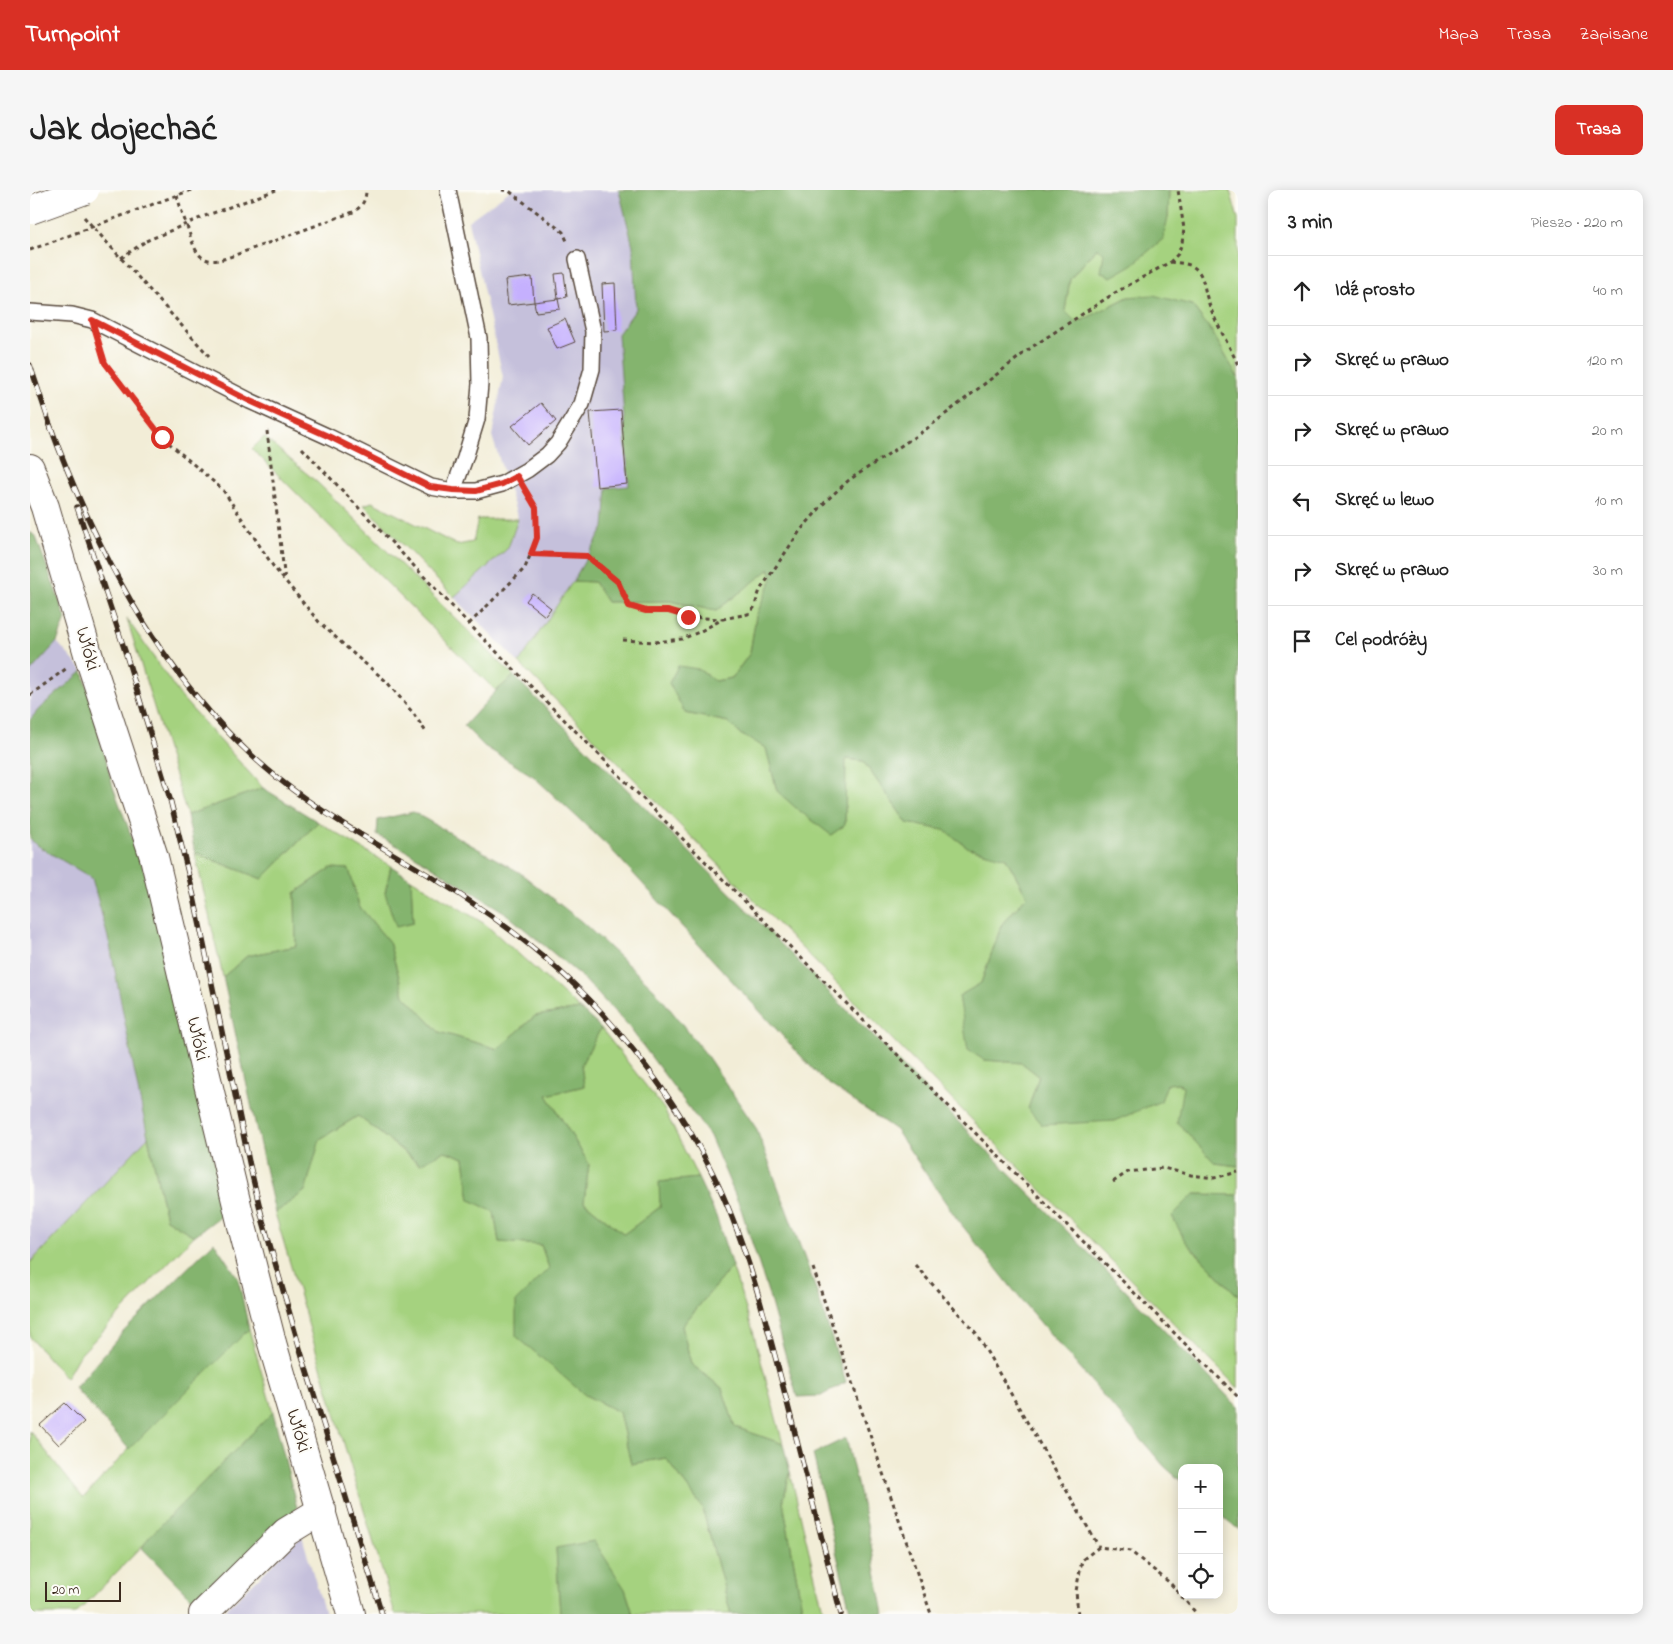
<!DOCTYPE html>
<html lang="pl">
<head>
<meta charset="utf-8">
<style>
  body { margin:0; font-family:"Indie Flower",sans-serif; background:#f6f6f6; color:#222 }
  .controls { position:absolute; right:15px; bottom:15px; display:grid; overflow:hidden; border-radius:10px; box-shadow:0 2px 12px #0003 }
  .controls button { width:45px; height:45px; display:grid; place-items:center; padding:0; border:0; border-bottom:1px solid #e0e0e0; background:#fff; color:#222; font:25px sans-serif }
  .scale { position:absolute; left:15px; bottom:12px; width:76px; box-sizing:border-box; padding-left:5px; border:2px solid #3b2a1e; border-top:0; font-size:14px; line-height:18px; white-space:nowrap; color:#3b2a1e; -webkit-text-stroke:4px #fdfcf7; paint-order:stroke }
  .stop { position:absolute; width:15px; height:15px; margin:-11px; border:4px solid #d93025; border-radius:50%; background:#fff }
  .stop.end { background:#d93025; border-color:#fff; box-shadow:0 1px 5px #0008 }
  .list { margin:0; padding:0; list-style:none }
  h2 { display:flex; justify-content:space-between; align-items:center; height:65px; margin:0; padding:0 20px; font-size:21px }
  h2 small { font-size:16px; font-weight:400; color:#767676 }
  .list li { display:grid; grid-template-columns:32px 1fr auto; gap:15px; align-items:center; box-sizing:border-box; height:70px; padding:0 20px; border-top:1px solid #e0e0e0 }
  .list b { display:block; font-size:19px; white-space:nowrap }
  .list em { font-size:16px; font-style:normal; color:#767676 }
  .icon { flex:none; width:28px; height:28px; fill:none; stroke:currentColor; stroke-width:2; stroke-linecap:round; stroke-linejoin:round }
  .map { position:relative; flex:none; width:1208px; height:1424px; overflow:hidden; border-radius:10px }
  header { display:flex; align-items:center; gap:30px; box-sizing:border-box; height:70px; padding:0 25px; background:#d93025; color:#fff }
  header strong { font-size:24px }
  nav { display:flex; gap:28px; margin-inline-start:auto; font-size:18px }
  .intro { display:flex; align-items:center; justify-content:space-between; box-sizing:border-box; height:120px; padding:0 30px }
  h1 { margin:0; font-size:35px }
  .button { padding:12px 22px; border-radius:10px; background:#d93025; color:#fff; font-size:18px; font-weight:700 }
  main { display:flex; gap:30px; padding:0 30px }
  aside { flex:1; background:#fff; border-radius:10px; box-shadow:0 2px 12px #0003 }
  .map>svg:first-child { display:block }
  .industrial { fill:#c5c0db }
  .green { fill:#a5d27f; stroke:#707e4e }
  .forest { fill:#84b46e; stroke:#606f46 }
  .building { fill:#c5b0fe }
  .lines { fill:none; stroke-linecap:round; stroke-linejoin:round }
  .lane-casing { stroke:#56473a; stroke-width:18 }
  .street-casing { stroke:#56473a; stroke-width:30 }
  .path { stroke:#56473a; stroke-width:3; stroke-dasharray:4 4; stroke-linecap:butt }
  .lane { stroke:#fff; stroke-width:15 }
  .street { stroke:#fff; stroke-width:28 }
  .rail-casing { stroke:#3b2a1e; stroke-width:5.5 }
  .rail { stroke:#fdfcf7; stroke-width:4; stroke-dasharray:11; stroke-linecap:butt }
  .highway-bridge-casing { stroke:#56473a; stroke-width:30; stroke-linecap:butt }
  .path-bridge { stroke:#56473a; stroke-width:3; stroke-dasharray:4 4; stroke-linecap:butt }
  .highway-bridge { stroke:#fff; stroke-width:28 }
  .route { stroke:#d93025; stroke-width:6 }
  .labels { text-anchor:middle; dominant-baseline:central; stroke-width:4; stroke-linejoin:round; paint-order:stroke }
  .street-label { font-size:21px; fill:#3b2a1e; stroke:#fdfcf7 }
</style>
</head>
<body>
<header>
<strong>Turnpoint</strong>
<nav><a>Mapa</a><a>Trasa</a><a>Zapisane</a></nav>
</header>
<div class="intro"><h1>Jak dojechać</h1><a class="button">Trasa</a></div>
<main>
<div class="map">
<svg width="1208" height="1424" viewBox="0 0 1208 1424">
  <rect width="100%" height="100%" fill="#fdfcf7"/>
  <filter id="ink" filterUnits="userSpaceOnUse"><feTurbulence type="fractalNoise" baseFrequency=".02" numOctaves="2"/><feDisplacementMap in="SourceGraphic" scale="10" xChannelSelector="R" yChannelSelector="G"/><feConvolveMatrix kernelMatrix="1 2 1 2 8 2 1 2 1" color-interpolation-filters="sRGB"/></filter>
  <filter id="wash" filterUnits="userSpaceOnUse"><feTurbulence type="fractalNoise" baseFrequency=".0096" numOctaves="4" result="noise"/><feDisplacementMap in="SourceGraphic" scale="20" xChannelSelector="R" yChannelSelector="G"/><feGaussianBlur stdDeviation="1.12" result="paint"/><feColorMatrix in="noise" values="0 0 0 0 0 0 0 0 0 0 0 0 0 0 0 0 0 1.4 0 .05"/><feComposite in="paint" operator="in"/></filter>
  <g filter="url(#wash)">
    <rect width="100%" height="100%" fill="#f2edd7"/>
    <g class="industrial">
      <polygon points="481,0 589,0 603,56 606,119 588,144 599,296 577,299 574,338 543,391 489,473 424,407 478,358 488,329 462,246 473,187 438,31"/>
      <polygon points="27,452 53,481 9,519 0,530 0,482"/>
      <polygon points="0,648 6,655 62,688 80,755 118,947 0,1073"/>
      <polygon points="272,1346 295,1424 191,1424"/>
    </g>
    <g class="green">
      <polygon points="1139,0 1200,0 1208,29 1208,188 1182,142 1162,115 1098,107 1047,133 1035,121 1040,89 1067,58 1074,63 1138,27"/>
      <polygon points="234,247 289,294 484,486 466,501 222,259"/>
      <polygon points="342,312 427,355 443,352 448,329 488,329 478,358 424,407 334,315"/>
      <polygon points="740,378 743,389 726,426 720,463 702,488 685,491 668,479 655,523 698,532 710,544 736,558 747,601 815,634 815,569 833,571 877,633 915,640 939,658 976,668 997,706 972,734 951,793 955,870 992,873 1009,886 998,919 1137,894 1147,893 1153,895 1185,973 1208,976 1208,1005 1164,1004 1155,1051 1208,1106 1208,1198 489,473 543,391 564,392 577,412 640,411 686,421"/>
      <polygon points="97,429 152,508 233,598 157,625"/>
      <polygon points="288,632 361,676 355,703 383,733 381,689 455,734 550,819 505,826 468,859 409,842 374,805 359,752 329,716 319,679 301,678 265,703 266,756 217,766 193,787 165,663 232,689"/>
      <polygon points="571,838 634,919 668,988 630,992 630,1017 594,1044 554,1012 559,974 517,905 554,896 551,875"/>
      <polygon points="328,926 389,974 415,961 434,968 440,1010 464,1021 469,1052 511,1055 519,1078 486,1111 555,1205 589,1222 601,1274 636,1268 672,1317 701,1424 603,1424 595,1399 526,1358 530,1424 365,1424 245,1023 275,1001 290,949"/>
      <polygon points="118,947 136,1029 164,1046 48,1167 36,1188 0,1147 0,1073"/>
      <polygon points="702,1076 723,1141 753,1254 705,1237 692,1198 661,1174 652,1136"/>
      <polygon points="219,1139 243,1222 46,1424 0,1424 0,1241 53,1308 99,1259"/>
      <polygon points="760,1282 794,1424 773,1424 753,1312"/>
    </g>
    <g class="forest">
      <polygon points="589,0 1139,0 1138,27 1133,49 1102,75 1081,87 1071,82 1074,63 1067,58 1040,89 1035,121 1047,133 1098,107 1123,105 1162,115 1182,142 1208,188 1208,976 1185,973 1147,932 1153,896 1147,893 1137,894 1131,911 1084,931 1012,935 998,919 1009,886 992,873 954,870 938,860 929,806 951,793 972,734 997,706 976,668 939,658 914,640 877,633 833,571 816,569 815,635 801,645 766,618 747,601 736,558 710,544 698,532 655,523 639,493 648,476 668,479 685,491 702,488 720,463 726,426 742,389 740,379 686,421 640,411 577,412 564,392 543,391 574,338 577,298 599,296 588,144 606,119 603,56"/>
      <polygon points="0,342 6,347 36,429 27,452 0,482"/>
      <polygon points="53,481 83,597 129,720 196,1022 164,1046 136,1029 109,905 80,755 62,688 6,655 0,648 0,530 9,519"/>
      <polygon points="484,486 1061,1065 1208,1217 1208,1339 1189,1324 1189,1278 1152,1278 1152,1292 1134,1276 997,1117 927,1029 866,940 793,890 578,656 503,586 454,556 434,536 466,501"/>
      <polygon points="233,598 288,632 232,689 165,663 157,625"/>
      <polygon points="383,622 489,682 552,732 624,799 675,863 726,938 782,1088 816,1192 791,1206 767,1207 738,1102 711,1019 680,946 599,837 552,787 474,722 377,661 347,645 348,630"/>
      <polygon points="361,676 381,689 383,733 366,737 355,703"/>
      <polygon points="301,678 319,679 329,716 359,752 374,805 409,842 468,859 505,826 550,819 571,838 551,875 554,896 517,905 559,974 554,1012 594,1044 630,1017 629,992 668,988 686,1026 702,1076 652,1136 661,1174 692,1198 705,1237 753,1254 760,1282 753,1312 773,1424 701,1424 672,1317 636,1268 601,1274 589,1222 555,1205 486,1146 486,1111 519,1078 511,1055 469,1052 464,1022 440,1010 434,968 415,961 390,974 328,926 290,949 275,1001 245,1023 193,787 217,766 266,756 265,703"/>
      <polygon points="1164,1004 1208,1005 1208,1106 1155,1051 1142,1026"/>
      <polygon points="184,1052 208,1088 219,1139 99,1259 45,1198 94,1141"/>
      <polygon points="243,1222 267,1318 167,1414 112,1358 119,1347"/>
      <polygon points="816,1248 838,1339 854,1424 821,1424 783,1264"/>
      <polygon points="564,1351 595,1399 603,1424 530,1424 526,1358"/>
    </g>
    <g id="blocks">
      <g class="building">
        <polygon points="534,83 537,107 528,109 525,84"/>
        <polygon points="502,87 504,112 528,109 530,119 506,122 504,112 478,115 475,90"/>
        <polygon points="585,93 587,140 574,141 572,94"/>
        <polygon points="535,129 545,152 527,159 517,137"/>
        <polygon points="511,213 526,231 498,255 482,236"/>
        <polygon points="591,220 597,294 567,297 560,222"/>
        <polygon points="502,403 521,418 515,426 496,411"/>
        <polygon points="35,1213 54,1232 29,1255 10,1235"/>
      </g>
    </g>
  </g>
  <g filter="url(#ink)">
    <use href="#blocks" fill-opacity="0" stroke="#56473a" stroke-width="1"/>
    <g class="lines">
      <defs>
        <g id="lane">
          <polyline points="418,0 449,148 450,194 447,229 435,268 423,301"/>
          <polyline points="0,122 42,125 62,130 220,211 299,247 401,297 423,301 446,301 472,294 497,280 517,265 528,253 552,214 562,179 563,141 547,69"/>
        </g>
        <g id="street">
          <polyline points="0,278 15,317 58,464 124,667 211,1032 242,1153 321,1424"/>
          <polyline points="173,1424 256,1342 292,1320"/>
        </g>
      </defs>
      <use href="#lane" class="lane-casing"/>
      <use href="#street" class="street-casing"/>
      <g class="path">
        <polyline points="472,0 479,1 533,42 537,51"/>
        <path d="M147 5C150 17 154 28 158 39 165 61 169 77 197 68L323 22C332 17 336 10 336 0"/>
        <polyline points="54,27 179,166"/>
        <polyline points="91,68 116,51"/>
        <path d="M1140 72C1148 73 1160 73 1166 79 1173 85 1174 96 1176 104 1182 128 1198 152 1208 175"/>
        <polyline points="70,156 75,173 132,247 193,300 243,376 289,432 326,466 356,491 383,523 396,542"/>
        <polyline points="237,241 255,391"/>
        <polyline points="272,258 439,434 1208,1207"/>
        <polyline points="501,364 557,366 588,392 599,416 617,421 638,421 658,427 693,429"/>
        <polyline points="439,434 495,378 507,348 506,318 496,302"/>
        <polyline points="593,450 625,452 652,449 669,442 693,429 718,424 724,418 730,400 770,341 797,310 819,290 895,240 1002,157 1083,104 1140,72 1148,64 1152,53 1154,39 1148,0"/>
        <polyline points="0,505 37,478"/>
        <polyline points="1083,992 1098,982 1133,978 1161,985 1184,988 1208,982"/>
        <polyline points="885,1075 946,1143 1069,1357"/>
        <polyline points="783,1078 901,1424"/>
        <polyline points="1048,1424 1046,1401 1052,1370 1069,1357 1100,1361 1140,1393 1167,1424"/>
      </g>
      <use href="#lane" class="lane"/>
      <use href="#street" class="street"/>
      <defs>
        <g id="rail">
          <polyline points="0,175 22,241"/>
          <path d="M20 235C72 378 150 522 277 610 328 646 384 674 435 708 485 741 532 779 572 823 614 870 654 925 682 982 717 1052 736 1132 756 1208 774 1280 793 1352 811 1424"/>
          <polyline points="47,317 95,461 140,609 164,707 219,972 233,1031 270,1159 352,1424"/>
        </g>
      </defs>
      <use href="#rail" class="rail-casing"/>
      <use href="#rail" class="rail"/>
      <defs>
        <polyline id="highway-bridge" points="0,20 55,0"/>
      </defs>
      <use href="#highway-bridge" class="highway-bridge-casing"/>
      <g class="path-bridge">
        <polyline points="116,51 175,26 246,0"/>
        <polyline points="0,60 161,0"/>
      </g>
      <use href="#highway-bridge" class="highway-bridge"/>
    </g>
  </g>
  <g class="lines" filter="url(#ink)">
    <polyline class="route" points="132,247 75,173 62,130 220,211 300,247 400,297 423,300 446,301 472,294 487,286 506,318 507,348 501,364 557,366 588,392 599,416 616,421 638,421 658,427"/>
  </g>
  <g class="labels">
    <g class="street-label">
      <text transform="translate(57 459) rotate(74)">Włóki</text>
      <text transform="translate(167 849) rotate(77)">Włóki</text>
      <text transform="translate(268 1241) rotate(73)">Włóki</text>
    </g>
  </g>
</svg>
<div class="controls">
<button>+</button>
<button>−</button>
<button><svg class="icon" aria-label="locate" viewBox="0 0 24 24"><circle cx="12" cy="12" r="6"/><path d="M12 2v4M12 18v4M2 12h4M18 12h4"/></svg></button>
</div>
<div class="scale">20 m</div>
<div class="stop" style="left:132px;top:247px"></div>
<div class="stop end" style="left:658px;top:427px"></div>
</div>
<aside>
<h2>3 min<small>Pieszo · 220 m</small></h2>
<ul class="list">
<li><svg class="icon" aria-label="ahead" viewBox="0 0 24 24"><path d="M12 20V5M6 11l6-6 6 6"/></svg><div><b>Idź prosto</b></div><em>40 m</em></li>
<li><svg class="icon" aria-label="right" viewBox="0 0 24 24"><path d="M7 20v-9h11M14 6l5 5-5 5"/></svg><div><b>Skręć w prawo</b></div><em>120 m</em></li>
<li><svg class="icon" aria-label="right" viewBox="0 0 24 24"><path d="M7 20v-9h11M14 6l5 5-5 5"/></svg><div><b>Skręć w prawo</b></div><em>20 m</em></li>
<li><svg class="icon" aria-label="left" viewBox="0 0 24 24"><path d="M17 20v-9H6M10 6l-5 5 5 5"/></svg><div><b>Skręć w lewo</b></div><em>10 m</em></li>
<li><svg class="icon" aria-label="right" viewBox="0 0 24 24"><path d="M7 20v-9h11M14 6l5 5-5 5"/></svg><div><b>Skręć w prawo</b></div><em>30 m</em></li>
<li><svg class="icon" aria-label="arrive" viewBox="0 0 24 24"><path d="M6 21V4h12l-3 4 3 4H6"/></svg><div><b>Cel podróży</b></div></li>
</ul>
</aside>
</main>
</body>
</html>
